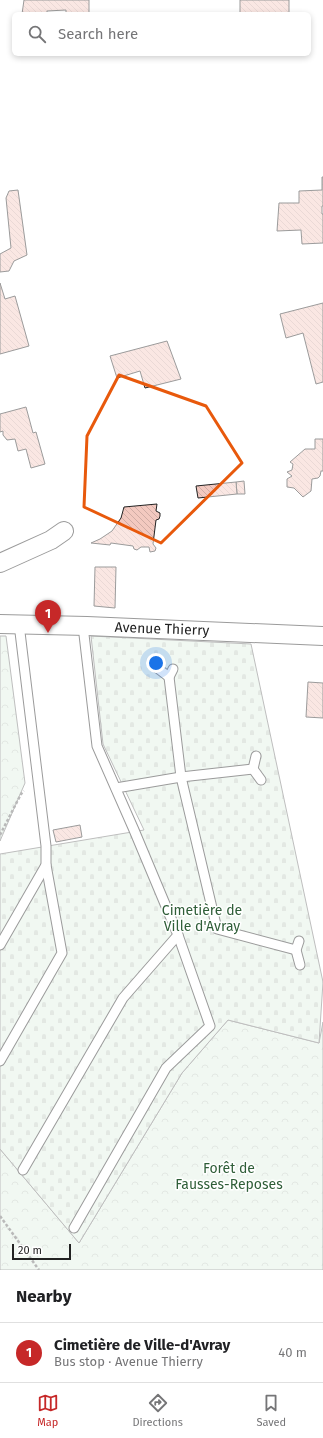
<!DOCTYPE html>
<html lang="en">
<head>
<meta charset="utf-8">
<style>
  body { margin:0; font-family:"Fira Sans",sans-serif; background:#f6f6f6; color:#202124 }
  .scale { position:absolute; left:12px; bottom:10px; width:59px; box-sizing:border-box; padding-left:4px; border:2px solid #222; border-top:0; font-size:11px; line-height:14px; white-space:nowrap; color:#222; -webkit-text-stroke:3px #fff; paint-order:stroke }
  .you { position:absolute; left:156px; top:663px; width:14px; height:14px; margin:-10px; border:3px solid #fff; border-radius:50%; background:#1a73e8; box-shadow:0 0 0 6px #1a73e833 }
  .badge { display:grid; place-items:center; width:26px; height:26px; border-radius:50%; background:#c62828; color:#fff; font-size:13px; font-weight:700 }
  .pin { position:absolute; translate:-50% -33px; filter:drop-shadow(0 1px 2px #0008) }
  .pin::after { content:''; position:absolute; top:21px; width:14px; height:12px; background:inherit; clip-path:polygon(0 0,100% 0,50% 100%) }
  .list { margin:0; padding:0; list-style:none }
  h2 { display:flex; justify-content:space-between; align-items:center; height:52px; margin:0; padding:0 16px; font-size:17px }
  h2 small { font-size:13px; font-weight:400; color:#757577 }
  .list li { display:grid; grid-template-columns:26px 1fr auto; gap:12px; align-items:center; box-sizing:border-box; height:60px; padding:0 16px; border-top:1px solid #e0e0e0 }
  .list b { display:block; font-size:15px; white-space:nowrap }
  .list p { margin:0; font-size:13px; white-space:nowrap; color:#757577 }
  .list em { font-size:13px; font-style:normal; color:#757577 }
  .icon { flex:none; width:22px; height:22px; fill:none; stroke:currentColor; stroke-width:2; stroke-linecap:round; stroke-linejoin:round }
  .map { position:relative; flex:none; width:323px; height:1270px; overflow:hidden }
  .search { position:absolute; background:#fff; box-shadow:0 2px 6px #0003; left:12px; right:12px; top:12px; height:44px; display:flex; align-items:center; gap:10px; box-sizing:border-box; padding:0 14px; border-radius:6px; color:#757577; font-size:15px }
  .sheet { height:112px; background:#fff }
  nav { display:flex; justify-content:space-around; align-items:center; box-sizing:border-box; height:56px; border-top:1px solid #e0e0e0; background:#fff; font-size:11px; color:#757577 }
  nav a { display:grid; justify-items:center; gap:2px }
  nav .on { color:#c62828 }
  .map>svg:first-child { display:block }
  .forest { fill:url(#forest-crowns); stroke:#6f6f6f }
  .cemetery { fill:url(#cemetery-stones); stroke:#6f6f6f }
  .building { fill:url(#building-back-hatch); stroke:#222 }
  .lines { fill:none; stroke-linecap:round; stroke-linejoin:round }
  .lane-casing { stroke:#222; stroke-width:11 }
  .street-casing { stroke:#222; stroke-width:20 }
  .path { stroke:#646464; stroke-width:2.5; stroke-dasharray:3 2; stroke-linecap:butt }
  .lane { stroke:#fff; stroke-width:9 }
  .street { stroke:#fff; stroke-width:18 }
  .marked { fill:none; stroke:#e8590c; stroke-width:3; stroke-linejoin:round }
  .labels { text-anchor:middle; dominant-baseline:central; stroke-width:3; stroke-linejoin:round; paint-order:stroke }
  .street-label { font-size:14px; fill:#222; stroke:#fff }
  .park-label { font-size:14px; fill:#2f5e38; stroke:#fff }
</style>
</head>
<body>
<div class="map">
<svg width="323" height="1270" viewBox="0 0 323 1270">
  <defs>
    <pattern id="forest-crowns" width="20" height="18" patternUnits="userSpaceOnUse"><rect width="20" height="18" fill="#e0efe3"/><path d="M2 6a3 3 0 1 1 6 0M12 15a3 3 0 1 1 6 0" fill="none" stroke="#c0cdc2"/></pattern>
    <pattern id="cemetery-stones" width="16" height="16" patternUnits="userSpaceOnUse"><rect width="16" height="16" fill="#e0efe3"/><path d="M2 7V4a2 2 0 0 1 4 0v3zM10 15v-3a2 2 0 0 1 4 0v3z" fill="#c0cdc2"/></pattern>
    <pattern id="building-back-hatch" width="6" height="6" patternUnits="userSpaceOnUse"><rect width="6" height="6" fill="#f3c9c0"/><path d="M-1 5l2 2M0 0l6 6M5-1l2 2" fill="none" stroke="#d0aca5"/></pattern>
  </defs>
  <rect width="100%" height="100%" fill="#fff"/>
  <g class="forest">
    <polygon points="0,636 6,636 25,783 0,841"/>
    <polygon points="228,1020 319,1043 323,1022 323,1270 0,1270 0,1149 79,1243 182,1073"/>
  </g>
  <polygon class="cemetery" points="91,636 251,644 323,982 319,1043 228,1020 182,1073 79,1243 0,1149 0,854 144,830 103,744"/>
  <g class="building">
    <polygon points="24,0 89,0 89,14 66,14 66,10 47,11 47,14 22,14"/>
    <polygon points="240,0 289,0 289,14 240,13"/>
    <polygon points="322,177 323,177 323,206 322,206 322,214 323,214 323,243 302,244 301,230 277,231 279,203 299,203 299,191 322,190"/>
    <polygon points="18,190 27,255 14,261 9,271 0,272 0,254 11,248 6,198 9,191"/>
    <polygon points="0,283 5,299 15,296 29,346 0,354"/>
    <polygon points="323,303 323,382 316,384 303,333 286,338 280,314"/>
    <polygon points="167,341 181,379 145,388 140,371 117,378 110,356"/>
    <polygon points="26,407 33,433 36,432 45,464 31,468 26,449 18,451 15,439 7,440 3,435 3,431 0,432 0,414"/>
    <polygon points="315,439 323,439 323,471 321,471 320,476 318,478 312,479 311,491 303,497 294,488 287,487 287,479 292,476 287,472 292,470 293,464 290,462 305,449 315,449"/>
    <polygon points="244,481 245,494 237,494 236,482"/>
    <polygon points="236,482 237,494 198,498 196,486"/>
    <polygon points="157,504 156,511 160,513 160,516 159,519 156,520 153,544 156,548 155,551 150,552 149,547 141,547 137,550 134,549 133,546 111,543 110,545 91,543 100,539 112,531 121,518 124,507"/>
    <polygon points="95,567 116,567 115,608 94,606"/>
    <polygon points="308,682 323,683 323,718 306,717"/>
    <polygon points="80,825 82,837 56,842 53,830"/>
  </g>
  <g class="lines">
    <defs>
      <g id="lane">
        <polyline points="156,667 169,677 173,669"/>
        <polyline points="169,677 181,777 217,929 296,950"/>
        <polyline points="256,756 253,769 261,780"/>
        <polyline points="116,788 181,777 253,769"/>
        <polyline points="299,941 296,950 300,965"/>
        <polyline points="0,945 46,865 46,846 19,624"/>
        <polyline points="0,1061 62,953 46,865"/>
        <polyline points="23,1170 123,998 178,935"/>
        <polyline points="74,1228 166,1068 210,1026 178,935 134,830 97,746 83,626"/>
      </g>
      <g id="street">
        <polyline points="0,563 51,540 64,531"/>
        <polyline points="0,624 87,626 323,636"/>
      </g>
    </defs>
    <use href="#lane" class="lane-casing"/>
    <use href="#street" class="street-casing"/>
    <g class="path">
      <polyline points="0,835 21,794 24,791"/>
      <polyline points="0,1216 39,1270"/>
    </g>
    <use href="#lane" class="lane"/>
    <use href="#street" class="street"/>
  </g>
  <path d="M0 0H323V1270H0ZM119 375 206 406 242 463 161 543 84 507 87 436Z" fill="#fff" fill-opacity=".55" fill-rule="evenodd"/>
  <path class="marked" d="M119 375 206 406 242 463 161 543 84 507 87 436Z"/>
  <g class="labels">
    <g class="street-label">
      <text transform="translate(162 629) rotate(2)">Avenue Thierry</text>
    </g>
    <g class="park-label">
      <text x="202" y="910">Cimetière de<tspan x="202" dy="16">Ville d'Avray</tspan></text>
      <text x="229" y="1168">Forêt de<tspan x="229" dy="16">Fausses-Reposes</tspan></text>
    </g>
  </g>
</svg>
<div class="scale">20 m</div>
<div class="you"></div>
<div class="pin badge" style="left:48px;top:633px">1</div>
<div class="search"><svg class="icon" aria-label="search" viewBox="0 0 24 24"><circle cx="10" cy="10" r="6"/><path d="M15 15l6 6"/></svg>Search here</div>
</div>
<section class="sheet">
<h2>Nearby<small></small></h2>
<ul class="list">
<li><span class="badge">1</span><div><b>Cimetière de Ville-d'Avray</b><p>Bus stop · Avenue Thierry</p></div><em>40 m</em></li>
</ul>
</section>
<nav>
<a class="on"><svg class="icon" aria-label="map" viewBox="0 0 24 24"><path d="M3 6l6-2 6 2 6-2v14l-6 2-6-2-6 2zM9 4v14M15 6v14"/></svg>Map</a>
<a><svg class="icon" aria-label="directions" viewBox="0 0 24 24"><path d="M12 3l9 9-9 9-9-9zM9 14v-3h6M13 9l2 2-2 2"/></svg>Directions</a>
<a><svg class="icon" aria-label="saved" viewBox="0 0 24 24"><path d="M7 4h10v16l-5-4-5 4z"/></svg>Saved</a>
</nav>
</body>
</html>
